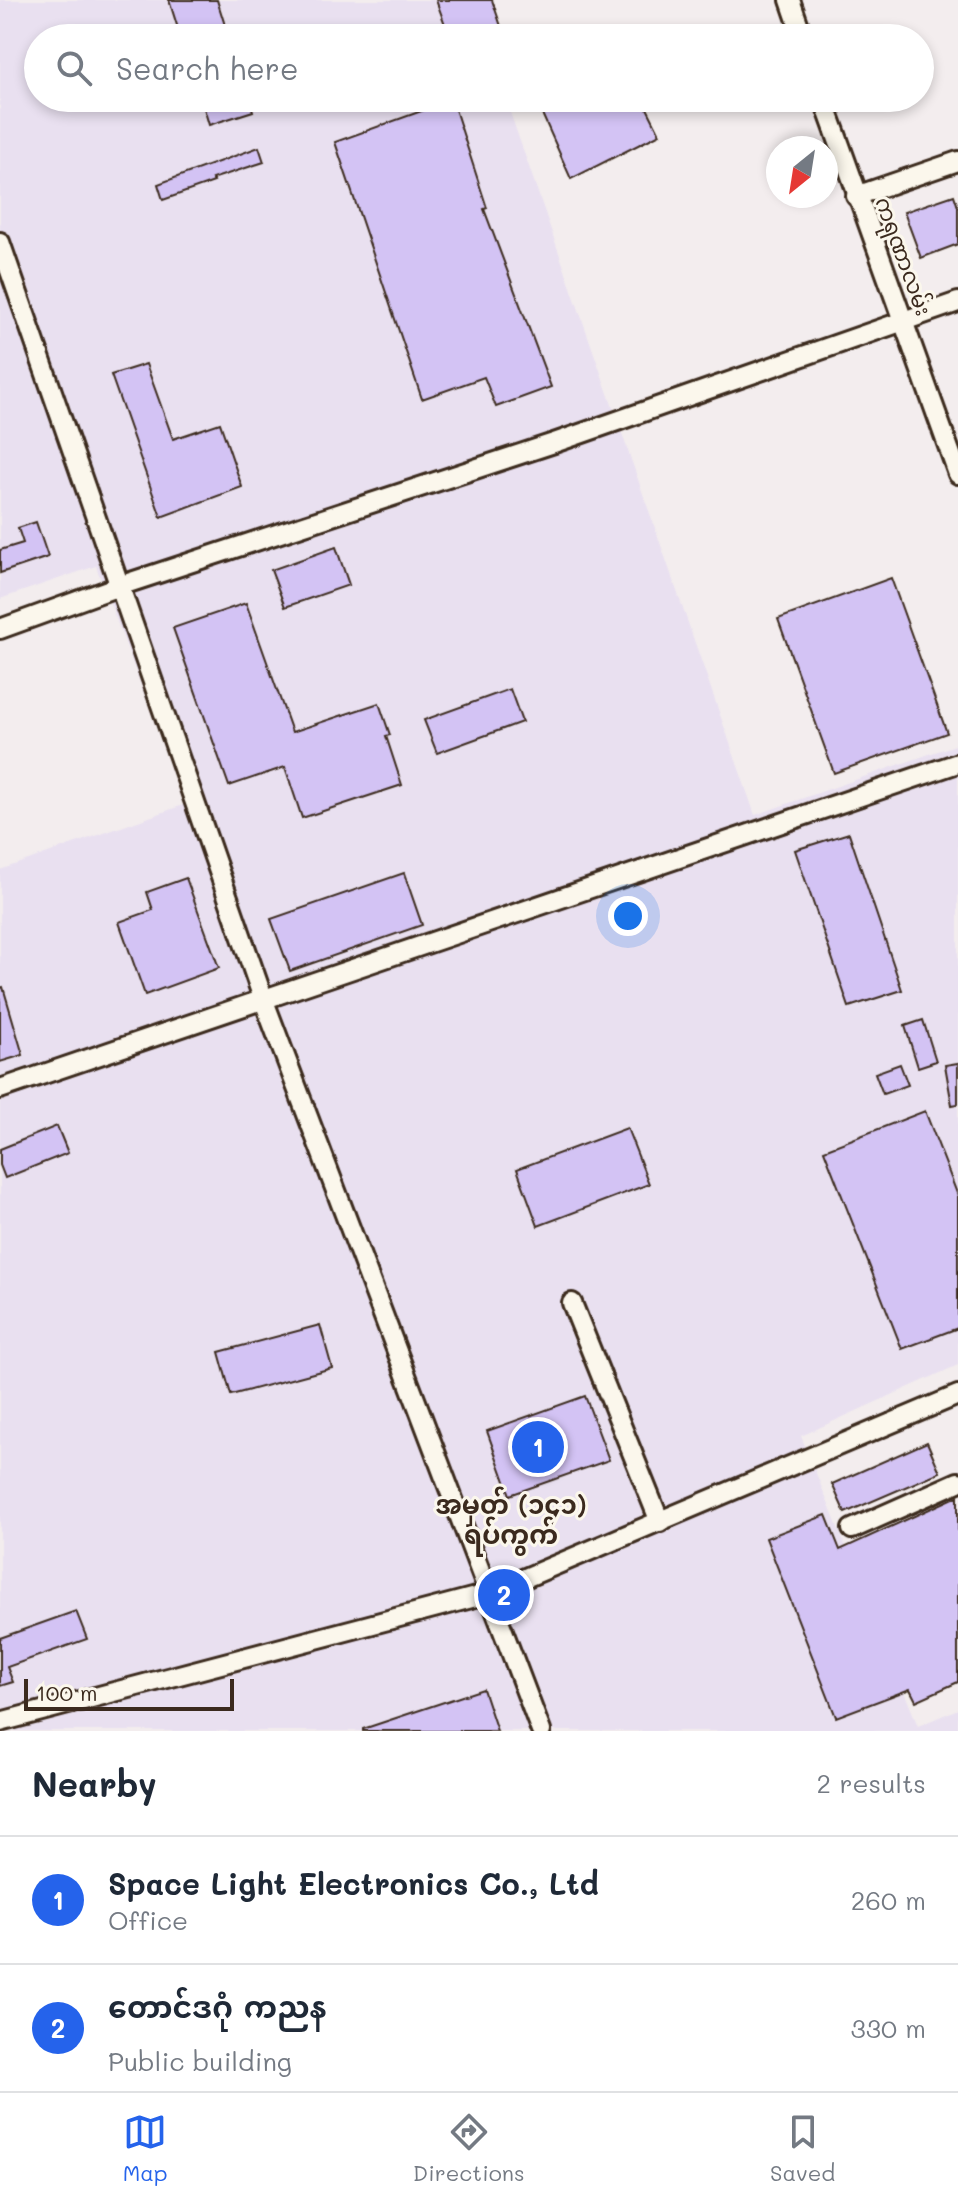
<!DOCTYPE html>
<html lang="en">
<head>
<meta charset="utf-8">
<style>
  body { margin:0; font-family:Mali,"Noto Sans Myanmar",sans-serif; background:#f2f2f3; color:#1f2937 }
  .compass { position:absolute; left:766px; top:136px; width:72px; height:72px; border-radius:50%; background:#fff; box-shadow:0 4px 12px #0003; rotate:210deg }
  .scale { position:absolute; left:24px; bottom:20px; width:210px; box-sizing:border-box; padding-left:8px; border:4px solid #3b2a1e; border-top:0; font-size:22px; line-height:28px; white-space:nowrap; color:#3b2a1e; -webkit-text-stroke:6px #fbf7ec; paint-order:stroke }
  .you { position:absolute; left:628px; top:916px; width:28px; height:28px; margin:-20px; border:6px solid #fff; border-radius:50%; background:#1a73e8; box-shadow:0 0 0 12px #1a73e833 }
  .badge { display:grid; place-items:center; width:52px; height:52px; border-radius:50%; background:#2563eb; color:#fff; font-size:26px; font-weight:700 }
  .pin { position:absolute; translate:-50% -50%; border:4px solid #fff; box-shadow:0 2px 8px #0006 }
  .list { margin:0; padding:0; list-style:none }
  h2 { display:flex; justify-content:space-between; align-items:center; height:104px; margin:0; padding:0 32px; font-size:34px }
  h2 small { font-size:26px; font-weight:400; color:#747a83 }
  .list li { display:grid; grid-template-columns:52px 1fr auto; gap:24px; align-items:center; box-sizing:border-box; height:128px; padding:0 32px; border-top:2px solid #e0e1e3 }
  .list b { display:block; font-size:30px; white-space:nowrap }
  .list p { margin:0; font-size:26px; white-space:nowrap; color:#747a83 }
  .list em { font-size:26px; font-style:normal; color:#747a83 }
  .icon { flex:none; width:44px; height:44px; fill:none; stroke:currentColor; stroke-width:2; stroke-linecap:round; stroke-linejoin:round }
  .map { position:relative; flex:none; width:958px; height:1731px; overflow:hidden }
  .search { position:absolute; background:#fff; box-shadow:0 4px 12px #0003; left:24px; right:24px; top:24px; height:88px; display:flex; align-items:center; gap:20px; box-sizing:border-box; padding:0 28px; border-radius:44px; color:#747a83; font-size:30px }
  .sheet { height:360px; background:#fff }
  nav { display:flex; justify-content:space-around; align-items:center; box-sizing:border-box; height:112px; border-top:2px solid #e0e1e3; background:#fff; font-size:22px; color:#747a83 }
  nav a { display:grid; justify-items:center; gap:4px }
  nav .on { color:#2563eb }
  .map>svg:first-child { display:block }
  .built { fill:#e9e0f0 }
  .building { fill:#d3c3f4; stroke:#3b2a1e; stroke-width:2 }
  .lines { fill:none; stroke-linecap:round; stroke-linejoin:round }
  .minor-casing { stroke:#3b2a1e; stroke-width:24 }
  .minor { stroke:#fbf7ec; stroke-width:18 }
  .labels { text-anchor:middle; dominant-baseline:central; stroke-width:6; stroke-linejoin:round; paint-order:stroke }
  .street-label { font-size:22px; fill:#3b2a1e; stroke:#fbf7ec }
  .quarter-label { font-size:26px; font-weight:bold; fill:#3b2a1e; stroke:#fbf7ec }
</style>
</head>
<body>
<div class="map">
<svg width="958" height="1731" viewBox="0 0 958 1731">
  <rect width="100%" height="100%" fill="#f3edee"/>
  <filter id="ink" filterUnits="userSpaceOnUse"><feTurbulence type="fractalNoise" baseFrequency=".0125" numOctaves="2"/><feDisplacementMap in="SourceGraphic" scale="16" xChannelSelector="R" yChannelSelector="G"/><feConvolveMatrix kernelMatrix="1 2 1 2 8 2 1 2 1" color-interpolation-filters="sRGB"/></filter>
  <g filter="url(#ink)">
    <polygon class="built" points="0,0 470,0 484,38 38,38 38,98 505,98 755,815 958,744 958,1365 801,1436 918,1726 958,1709 958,1731 0,1731 0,870 186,804 96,566 0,599"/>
    <g class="building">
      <polygon points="169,0 217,0 229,38 181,38"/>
      <polygon points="436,0 492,0 505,38 450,38"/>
      <polygon points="201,98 249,98 253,111 209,125"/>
      <polygon points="535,98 642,98 660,134 571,179"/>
      <polygon points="452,100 487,208 484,209 551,387 496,407 484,377 422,399 335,142"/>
      <polygon points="259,147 264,162 212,179 214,182 163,200 158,184"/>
      <polygon points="954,195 958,207 958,244 921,258 904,212"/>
      <polygon points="146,364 173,439 220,423 242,487 161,517 111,375"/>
      <polygon points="36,522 48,557 0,573 0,550 23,543 18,528"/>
      <polygon points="336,547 349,585 285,607 271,570"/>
      <polygon points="891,578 947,733 834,773 778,619"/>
      <polygon points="246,603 292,732 379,703 390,735 386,736 402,785 302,818 285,767 229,786 173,628"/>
      <polygon points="510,689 522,722 437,753 424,720"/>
      <polygon points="849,833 902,990 849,1007 795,850"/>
      <polygon points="404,873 422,925 290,971 271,919"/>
      <polygon points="186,878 219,968 145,995 119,922 153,910 147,892"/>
      <polygon points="3,987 23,1055 0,1062 0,988"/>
      <polygon points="923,1020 936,1061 918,1067 905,1026"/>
      <polygon points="958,1063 958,1104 952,1105 945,1065"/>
      <polygon points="900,1064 908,1085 883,1094 875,1073"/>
      <polygon points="925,1111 958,1196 958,1328 902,1349 824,1150"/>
      <polygon points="57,1126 68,1153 5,1178 0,1165 0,1149"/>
      <polygon points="627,1128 649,1184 538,1226 517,1169"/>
      <polygon points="320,1325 332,1368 231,1395 219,1352"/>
      <polygon points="585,1396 609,1460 510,1495 487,1431"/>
      <polygon points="927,1442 940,1472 845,1513 832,1484"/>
      <polygon points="958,1496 958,1682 916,1701 910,1689 836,1717 766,1538 826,1515 840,1550"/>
      <polygon points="76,1611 87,1639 7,1667 13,1682 0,1686 0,1638"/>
      <polygon points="483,1689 497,1731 363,1731 363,1729"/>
    </g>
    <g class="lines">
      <defs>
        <g id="minor">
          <polyline points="790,0 803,38"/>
          <polyline points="823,98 958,474"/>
          <polyline points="856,196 958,161"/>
          <polyline points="0,242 264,1001 541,1731"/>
          <polyline points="0,629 119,586 554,443 958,302"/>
          <polyline points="0,1089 958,763"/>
          <polyline points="572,1303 660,1522"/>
          <polyline points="852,1529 958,1482"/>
          <polyline points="0,1722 487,1594 958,1395"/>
        </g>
      </defs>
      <use href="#minor" class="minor-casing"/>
      <use href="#minor" class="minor"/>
    </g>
  </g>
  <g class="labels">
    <g class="street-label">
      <text transform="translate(904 256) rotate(70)">ကရုဏာလမ်း</text>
    </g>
    <g class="quarter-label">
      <text x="511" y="1504">အမှတ် (၁၄၁)<tspan x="511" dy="30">ရပ်ကွက်</tspan></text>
    </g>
  </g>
</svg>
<svg class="compass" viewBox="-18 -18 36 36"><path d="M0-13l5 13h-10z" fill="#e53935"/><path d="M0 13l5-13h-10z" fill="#747a83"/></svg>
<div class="scale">100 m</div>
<div class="you"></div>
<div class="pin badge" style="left:538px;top:1447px">1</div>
<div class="pin badge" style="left:504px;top:1595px">2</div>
<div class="search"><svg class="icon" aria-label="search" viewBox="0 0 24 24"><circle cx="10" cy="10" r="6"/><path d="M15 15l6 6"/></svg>Search here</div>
</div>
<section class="sheet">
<h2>Nearby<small>2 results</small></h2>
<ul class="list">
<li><span class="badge">1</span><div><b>Space Light Electronics Co., Ltd</b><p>Office</p></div><em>260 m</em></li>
<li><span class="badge">2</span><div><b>တောင်ဒဂုံ ကညန</b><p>Public building</p></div><em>330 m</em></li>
</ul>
</section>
<nav>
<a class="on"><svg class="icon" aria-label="map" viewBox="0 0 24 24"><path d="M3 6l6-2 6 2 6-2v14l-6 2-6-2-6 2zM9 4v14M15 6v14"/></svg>Map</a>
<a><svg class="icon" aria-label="directions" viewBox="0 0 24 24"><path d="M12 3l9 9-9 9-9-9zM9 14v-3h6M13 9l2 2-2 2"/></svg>Directions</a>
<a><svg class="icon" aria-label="saved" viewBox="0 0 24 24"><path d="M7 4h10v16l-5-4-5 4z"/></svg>Saved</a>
</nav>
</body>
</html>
